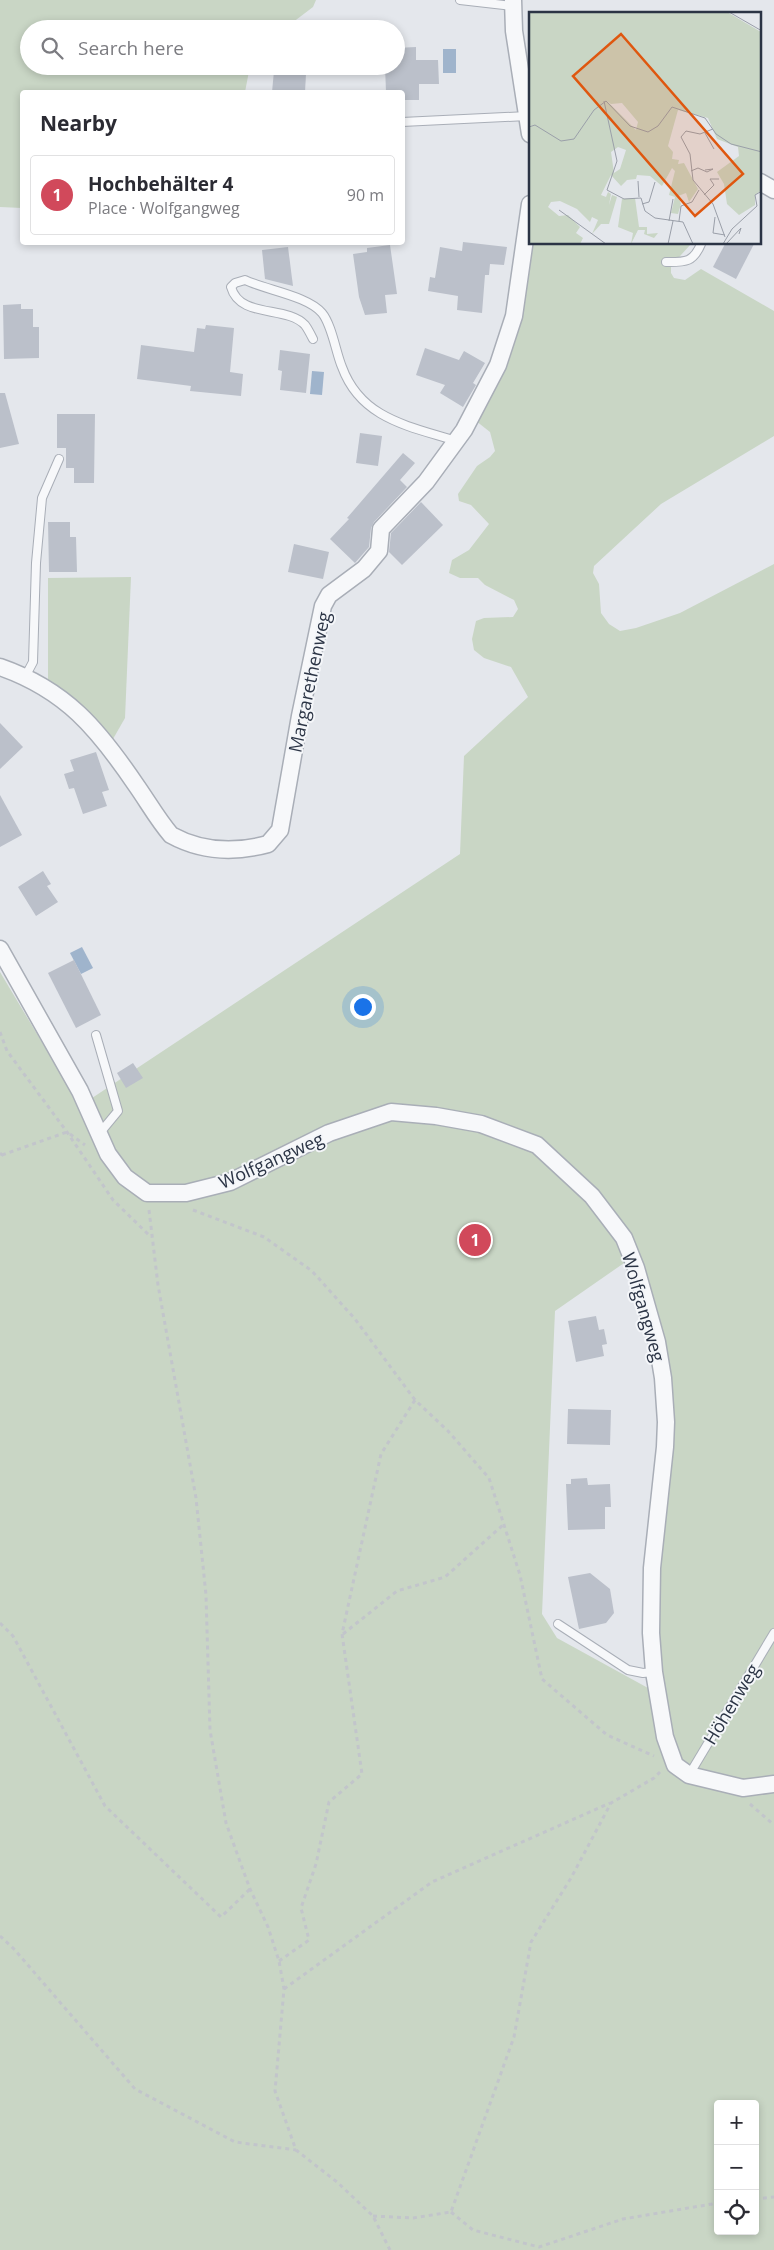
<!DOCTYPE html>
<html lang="en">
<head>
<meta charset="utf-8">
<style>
  body { margin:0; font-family:"Open Sans",sans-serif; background:#f7f7f7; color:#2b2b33 }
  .controls { position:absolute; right:15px; bottom:15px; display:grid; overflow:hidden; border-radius:5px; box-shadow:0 2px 8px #0003 }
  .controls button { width:45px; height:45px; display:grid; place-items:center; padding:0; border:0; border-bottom:1px solid #e1e1e2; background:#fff; color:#2b2b33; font:25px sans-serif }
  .you { position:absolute; left:362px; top:1006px; width:18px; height:18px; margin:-12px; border:4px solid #fff; border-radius:50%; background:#1a73e8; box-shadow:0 0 0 8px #1a73e833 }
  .badge { display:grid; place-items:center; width:32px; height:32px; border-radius:50%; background:#d1495b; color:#fff; font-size:16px; font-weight:700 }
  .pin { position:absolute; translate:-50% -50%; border:2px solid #fff; box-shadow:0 1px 5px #0006 }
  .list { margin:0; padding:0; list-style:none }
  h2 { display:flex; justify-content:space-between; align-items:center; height:65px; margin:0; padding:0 20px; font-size:21px }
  h2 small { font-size:16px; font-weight:400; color:#7c7c81 }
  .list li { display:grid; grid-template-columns:32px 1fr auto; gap:15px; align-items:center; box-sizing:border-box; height:80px; margin:0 10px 10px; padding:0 10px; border:1px solid #e1e1e2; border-radius:5px }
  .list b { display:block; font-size:19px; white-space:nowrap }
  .list p { margin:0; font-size:16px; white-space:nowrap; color:#7c7c81 }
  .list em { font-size:16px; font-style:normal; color:#7c7c81 }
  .icon { flex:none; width:28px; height:28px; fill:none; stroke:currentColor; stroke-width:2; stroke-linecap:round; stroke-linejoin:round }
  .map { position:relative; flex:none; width:774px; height:2250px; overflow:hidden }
  .search { position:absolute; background:#fff; box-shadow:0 2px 8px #0003; left:20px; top:20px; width:385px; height:55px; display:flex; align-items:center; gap:12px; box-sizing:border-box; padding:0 18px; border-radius:28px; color:#7c7c81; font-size:19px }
  .panel { position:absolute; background:#fff; box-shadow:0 2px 8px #0003; left:20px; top:90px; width:385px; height:155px; border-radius:5px }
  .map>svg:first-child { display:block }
  .green { fill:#c9d6c5; fill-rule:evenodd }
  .water { fill:#9fb4cc }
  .building { fill:#bbc0ca }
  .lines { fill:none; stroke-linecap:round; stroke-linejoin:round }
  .service-casing { stroke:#a9aeb7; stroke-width:10 }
  .minor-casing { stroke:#a9aeb7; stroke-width:19 }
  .path { stroke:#c2c5cb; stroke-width:3; stroke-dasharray:4 4; stroke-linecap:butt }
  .service { stroke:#f7f8fa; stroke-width:8 }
  .minor { stroke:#f7f8fa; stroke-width:16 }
  .labels { text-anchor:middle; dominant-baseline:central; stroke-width:4; stroke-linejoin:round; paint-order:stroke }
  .street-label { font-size:18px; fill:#2b3445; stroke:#f4f6f9 }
  .inset-road { fill:none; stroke:#9a9fa9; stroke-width:1 }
  .view { fill:#df570f; fill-opacity:0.15; stroke:#df570f; stroke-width:2.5 }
  .inset-edge { fill:none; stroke:#2b3445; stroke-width:2.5 }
</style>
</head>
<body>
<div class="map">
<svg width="774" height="2250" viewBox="0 0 774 2250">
  <rect width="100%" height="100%" fill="#e4e7ec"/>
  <g class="green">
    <polygon points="0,0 316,0 313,7 284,29 29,29 29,66 250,66 245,92 22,92 22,208 0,207"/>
    <path d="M530 244H691L671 266V273L674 278 685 280 701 269 774 311V436L661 504 594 566 593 573 599 584 601 613 609 624 620 631 636 628 680 613 774 564V2250H0V972L80 1106 460 854 464 756 528 697 511 667 484 658 474 650 472 639 476 621 484 618 513 617 518 609 514 600 485 585 478 578H460L449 573 452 560 469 550 489 524 471 505 459 501 458 494 477 466 490 457 495 451 490 432 471 417 498 365ZM637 1254 670 1461 657 1582 658 1657 676 1757 660 1751 648 1688 557 1638 542 1614 555 1311ZM718 2104H755V2231H718Z"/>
    <polygon points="131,577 125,718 113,739 48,680 48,578"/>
  </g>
  <g class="water">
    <rect x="443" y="49" width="13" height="24"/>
    <polygon points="312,371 324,372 322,395 310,394"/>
    <polygon points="82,947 93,968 81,974 70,953"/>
  </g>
  <g class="building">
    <polygon points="416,47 416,60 438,60 439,84 419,84 419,100 402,100 402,92 386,92 385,66 396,66 396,48"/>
    <polygon points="274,71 306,74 305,92 272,92"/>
    <polygon points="463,242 507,247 504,265 490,264 489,275 485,275 482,313 457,310 458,296 428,291 430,277 435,278 440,247 462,251"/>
    <polygon points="725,244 754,244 736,279 713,267"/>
    <polygon points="390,245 397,294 385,295 387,313 365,315 359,297 353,254 367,252 367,248"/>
    <polygon points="288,247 293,286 265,279 262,250"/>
    <polygon points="21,304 21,309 33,309 33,327 39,327 39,358 4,359 3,305"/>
    <polygon points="206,325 234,328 230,372 243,374 241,396 190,391 191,386 137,379 141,345 194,352 197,328 205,329"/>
    <polygon points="425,348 459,360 464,351 485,363 473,383 476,385 463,407 440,393 445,385 416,375"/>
    <polygon points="280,350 310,354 306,393 280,390 282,371 278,370"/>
    <polygon points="0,393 5,393 19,444 0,448"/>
    <polygon points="57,414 95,414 94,483 74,483 74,468 66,468 66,448 57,448"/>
    <polygon points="360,433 382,436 378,466 356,463"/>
    <polygon points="403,453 415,463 400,480 407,487 374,522 371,528 369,547 355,563 330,539 349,519 347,518"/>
    <polygon points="421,502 443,525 402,565 389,552 391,533"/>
    <polygon points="48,522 70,522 70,537 76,537 77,572 49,572"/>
    <polygon points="294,544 329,552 323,579 288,572"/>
    <polygon points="0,723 23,747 0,769"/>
    <polygon points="96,752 109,790 102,792 107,806 83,814 74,788 69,789 64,774 74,771 70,760"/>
    <polygon points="0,795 22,835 0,847"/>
    <polygon points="43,871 51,884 47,886 58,902 36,916 18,887"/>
    <polygon points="74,960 101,1015 76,1028 48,973"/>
    <polygon points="133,1063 143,1078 126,1088 117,1073"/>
    <polygon points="596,1316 599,1330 604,1329 607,1344 602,1345 604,1356 576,1362 568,1321"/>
    <polygon points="568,1409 611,1410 610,1445 567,1444"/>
    <polygon points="587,1478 588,1485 610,1484 611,1507 605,1507 605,1529 568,1530 566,1484 571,1484 571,1479"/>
    <polygon points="590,1573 610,1589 614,1613 606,1623 579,1629 568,1577"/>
  </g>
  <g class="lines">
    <defs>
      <g id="service">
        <polyline points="460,0 513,6"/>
        <polyline points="402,122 527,116"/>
        <path d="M666 262C685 262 693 263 701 244"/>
        <path d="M313 339C311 335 308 329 305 325 286 305 240 319 231 287L235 283 245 280C266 290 308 296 322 313 332 325 336 353 342 367 361 419 409 426 456 441"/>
        <polyline points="25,677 33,662 36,563 42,498 59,459"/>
        <polyline points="96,1035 118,1111 99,1134"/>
        <polyline points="558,1624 628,1670 643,1673 654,1672"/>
        <polyline points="689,1775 774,1633"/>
      </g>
      <g id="minor">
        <polyline points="513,0 514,31 530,134"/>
        <polyline points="760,182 774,190"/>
        <path d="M0 667C66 690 98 729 136 785 148 802 158 820 171 835 202 852 235 853 268 844L280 830 300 716 323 606 329 595 364 569 379 551 381 529 426 482 464 430 498 365 514 316 530 204"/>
        <polyline points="0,949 80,1091 108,1154 125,1177 147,1193 186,1193 230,1182 329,1133 391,1112 436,1116 481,1124 537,1145 592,1196 624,1238 636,1268 657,1342 663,1378 666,1422 665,1447 652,1568 651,1633 654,1672 665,1737 675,1765 689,1775 743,1788 774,1784"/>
      </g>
    </defs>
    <use href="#service" class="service-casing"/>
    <use href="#minor" class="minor-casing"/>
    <g class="path">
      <polyline points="0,1032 7,1051 67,1132 113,1200 151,1237"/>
      <polyline points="70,1134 85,1145"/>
      <polyline points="0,1153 2,1155 0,1158"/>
      <polyline points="2,1155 67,1132"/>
      <polyline points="149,1210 158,1285 196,1498 206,1595 210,1730 226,1823 250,1889 268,1927 279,1961 284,1989 275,2091 296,2150 337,2182 373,2216 390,2250"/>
      <polyline points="193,1210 264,1237 312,1271 355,1319 415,1400 448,1431 489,1478 520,1575 542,1679 607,1735 654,1756"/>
      <polyline points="0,1623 13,1636 105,1806 221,1917 250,1889"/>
      <polyline points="343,1634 397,1591 445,1577 503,1525"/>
      <polyline points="750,1804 774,1825"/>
      <polyline points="0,1936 14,1949 135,2089 235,2142 296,2150"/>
      <polyline points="279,1961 309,1940 301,1908 316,1864 329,1802 362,1774 342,1634 381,1454 415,1400"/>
      <polyline points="284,1989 432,1882 610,1803"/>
      <polyline points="755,2199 774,2197"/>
      <polyline points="451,2212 473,2230 539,2247 623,2219 718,2203"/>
      <polyline points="373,2216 413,2218 451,2212 514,2037 531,1942 571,1878 611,1803 654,1778 660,1772"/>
    </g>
    <use href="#service" class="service"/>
    <use href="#minor" class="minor"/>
  </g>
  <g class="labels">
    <g class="street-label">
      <text transform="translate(309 682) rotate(-78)">Margarethenweg</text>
      <text transform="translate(271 1160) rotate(-24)">Wolfgangweg</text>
      <text transform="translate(644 1307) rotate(74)">Wolfgangweg</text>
      <text transform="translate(731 1704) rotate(-59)">Höhenweg</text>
    </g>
  </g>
  <g transform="translate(529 12)">
    <rect width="232" height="232" fill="#e4e7ec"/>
    <path d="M0 0H198L232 20 233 178 226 183V193L210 203 198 192 195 172 188 160 210 144 209 135 188 127 179 106 149 98 139 134 144 140 143 147 150 148 149 152 155 151 169 177 160 190 157 181 149 184 152 192 149 202 142 201 146 185 140 183 146 159 143 156 133 174 121 164 108 163 107 167 98 168 92 174 82 163 72 183 77 185 79 180 82 182 80 193 83 183 88 185 80 212H72L63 222 69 208 63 205 61 210 48 197 31 189 22 190 19 195 30 204 39 203 51 215 47 221 54 226 51 232H0ZM78 89 82 92 93 91 109 110 107 118ZM89 135 97 138 91 157 85 161 82 140ZM106 186 110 215H118V222L129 221 125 226 115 222 116 218H109L102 232 104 221 89 215 93 187Z" fill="#c9d6c5" fill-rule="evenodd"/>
    <path class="inset-road" d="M200 0 233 19M75 89 88 149 78 178 95 187 112 186 116 199 126 206 154 210 164 232M0 115 6 113 32 129 45 127 65 98 77 89 101 114 119 120 129 114 143 95 176 106 187 122 202 132 233 140M184 117 171 122 157 119 152 125 161 142 164 168 184 192 196 225M176 121 185 137M162 159 169 156 178 160 184 157 176 158M109 169 110 185M175 183 185 173 181 167H190M113 192 120 190 126 170M30 198 77 232M186 205 184 221 196 223M140 209 144 187M150 209 152 194 163 190 170 178M139 232 144 209M194 232 203 217 228 194 226 183 233 179M197 232 212 216 210 222"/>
    <path class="view" d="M92 22 214 162 166 204 44 64Z"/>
    <rect width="232" height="232" class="inset-edge"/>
  </g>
</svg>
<div class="controls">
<button>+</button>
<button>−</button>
<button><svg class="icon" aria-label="locate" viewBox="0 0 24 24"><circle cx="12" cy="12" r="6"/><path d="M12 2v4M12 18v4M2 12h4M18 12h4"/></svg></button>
</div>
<div class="you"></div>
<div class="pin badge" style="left:475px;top:1240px">1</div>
<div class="search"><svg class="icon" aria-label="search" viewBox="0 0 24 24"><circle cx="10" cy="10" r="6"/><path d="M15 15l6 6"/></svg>Search here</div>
<section class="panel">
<h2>Nearby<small></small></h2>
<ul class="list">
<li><span class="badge">1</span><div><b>Hochbehälter 4</b><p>Place · Wolfgangweg</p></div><em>90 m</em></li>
</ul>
</section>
</div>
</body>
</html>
